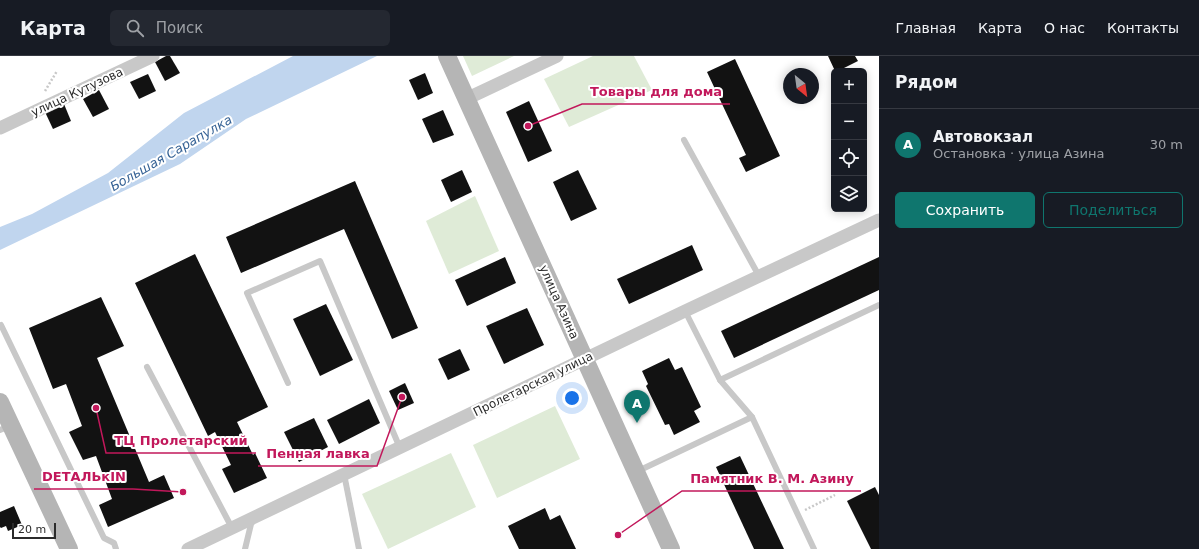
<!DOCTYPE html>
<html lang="ru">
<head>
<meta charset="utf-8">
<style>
  body { margin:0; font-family:"DejaVu Sans",sans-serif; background:#242831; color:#f1f3f6 }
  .controls { position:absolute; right:12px; top:12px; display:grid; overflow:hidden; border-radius:6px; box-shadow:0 2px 10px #0003 }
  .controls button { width:36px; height:36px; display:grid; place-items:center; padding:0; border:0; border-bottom:1px solid #363941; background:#171b24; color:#f1f3f6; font:20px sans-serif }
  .compass { position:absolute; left:783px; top:12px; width:36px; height:36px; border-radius:50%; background:#171b24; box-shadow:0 2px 10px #0003; rotate:151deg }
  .scale { position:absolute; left:12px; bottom:10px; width:44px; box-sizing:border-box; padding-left:4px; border:2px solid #2b2b2b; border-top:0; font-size:11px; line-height:14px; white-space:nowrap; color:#2b2b2b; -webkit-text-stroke:3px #fff; paint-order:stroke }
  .you { position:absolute; left:572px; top:342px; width:14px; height:14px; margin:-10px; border:3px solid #fff; border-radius:50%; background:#1a73e8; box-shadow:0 0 0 6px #1a73e833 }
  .badge { display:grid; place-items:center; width:26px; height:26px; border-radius:50%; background:#0f766e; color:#fff; font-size:13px; font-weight:700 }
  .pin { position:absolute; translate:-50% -33px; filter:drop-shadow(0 1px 2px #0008) }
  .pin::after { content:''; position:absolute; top:21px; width:14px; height:12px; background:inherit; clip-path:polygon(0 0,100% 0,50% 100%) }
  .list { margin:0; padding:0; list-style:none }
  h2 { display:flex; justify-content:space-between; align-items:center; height:52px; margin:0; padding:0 16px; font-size:17px }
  h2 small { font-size:13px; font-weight:400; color:#9ea1a6 }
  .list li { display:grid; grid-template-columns:26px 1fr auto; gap:12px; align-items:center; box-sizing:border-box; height:72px; padding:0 16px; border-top:1px solid #363941 }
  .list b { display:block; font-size:15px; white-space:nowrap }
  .list p { margin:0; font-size:13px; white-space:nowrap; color:#9ea1a6 }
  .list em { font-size:13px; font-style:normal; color:#9ea1a6 }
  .actions { display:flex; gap:8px; padding:12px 16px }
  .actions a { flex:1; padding:9px 0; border:1px solid #0f766e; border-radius:6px; text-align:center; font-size:14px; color:#0f766e }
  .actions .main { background:#0f766e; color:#fff }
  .icon { flex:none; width:22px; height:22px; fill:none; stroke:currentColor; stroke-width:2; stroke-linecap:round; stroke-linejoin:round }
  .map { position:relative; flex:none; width:879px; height:493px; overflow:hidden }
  header { display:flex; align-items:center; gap:24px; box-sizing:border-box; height:56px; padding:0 20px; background:#171b24; border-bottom:1px solid #363941 }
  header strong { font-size:19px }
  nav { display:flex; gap:22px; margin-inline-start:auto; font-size:14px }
  .search { width:280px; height:36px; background:#242831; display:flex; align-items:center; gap:10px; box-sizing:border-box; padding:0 14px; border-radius:6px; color:#9ea1a6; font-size:15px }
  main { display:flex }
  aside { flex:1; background:#171b24 }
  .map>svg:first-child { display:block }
  .green { fill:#dfebd7 }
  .water { fill:#c0d5ee }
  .building { fill:#121212 }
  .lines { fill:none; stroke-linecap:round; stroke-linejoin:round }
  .path { stroke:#c8c8c8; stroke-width:2.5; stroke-dasharray:2 2; stroke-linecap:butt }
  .lane { stroke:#c8c8c8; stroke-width:6 }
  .street { stroke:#c8c8c8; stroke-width:13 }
  .secondary { stroke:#b5b5b5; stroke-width:18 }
  .labels { text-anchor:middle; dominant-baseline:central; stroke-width:4; stroke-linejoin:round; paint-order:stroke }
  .street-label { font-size:12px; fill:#2b2b2b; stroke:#fff }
  .water-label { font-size:13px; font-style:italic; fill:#336094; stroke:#fff }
  .leader { fill:none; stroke:#c2185b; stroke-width:1.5 }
  .callout-dot { fill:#c2185b; stroke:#fff; stroke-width:1.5 }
  .callout-label { font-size:13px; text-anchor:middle; font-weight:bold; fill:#c2185b; stroke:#fff; stroke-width:4; stroke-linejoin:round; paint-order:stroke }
</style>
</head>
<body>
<header>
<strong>Карта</strong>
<div class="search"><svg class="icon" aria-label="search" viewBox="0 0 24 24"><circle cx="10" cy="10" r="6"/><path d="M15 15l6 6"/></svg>Поиск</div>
<nav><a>Главная</a><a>Карта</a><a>О нас</a><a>Контакты</a></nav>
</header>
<main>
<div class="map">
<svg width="879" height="493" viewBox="0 0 879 493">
  <rect width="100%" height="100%" fill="#fff"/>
  <g class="green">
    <polygon points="463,0 514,0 472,20"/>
    <polygon points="593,0 634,0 652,34 569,71 544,23"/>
    <polygon points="475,140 499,195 449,218 426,165"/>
    <polygon points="555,350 580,403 497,442 473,389"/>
    <polygon points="451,397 476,451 388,493 362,438"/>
  </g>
  <polygon class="water" points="293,0 377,0 246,63 180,108 0,194 0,171 32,158 108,117 184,57"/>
  <g class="building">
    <polygon points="166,0 170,0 180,17 165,25 155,6"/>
    <polygon points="828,0 855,0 858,5 838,15 835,15"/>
    <polygon points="735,3 780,100 746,116 739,102 746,99 707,16"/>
    <polygon points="425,17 433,37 418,44 409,24"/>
    <polygon points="148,18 156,35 139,43 130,26"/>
    <polygon points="99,34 109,53 93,61 83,43"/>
    <polygon points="529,45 552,95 528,106 506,56"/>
    <polygon points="64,48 71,65 53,73 45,56"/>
    <polygon points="443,54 454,79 433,87 422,63"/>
    <polygon points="462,114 472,136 451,146 441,124"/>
    <polygon points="578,114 597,153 571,165 553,126"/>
    <polygon points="355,125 418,272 392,283 344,173 241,217 226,181"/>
    <polygon points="692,189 703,214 629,248 617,223"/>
    <polygon points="195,198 268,351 237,366 253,399 255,397 267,422 234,437 222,413 231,409 215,376 208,380 135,227"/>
    <polygon points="505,201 516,227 467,250 455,224"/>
    <polygon points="879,201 879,234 734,302 721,275"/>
    <polygon points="101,241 124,290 97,302 149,426 164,419 174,442 108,471 99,449 112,443 96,400 83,404 69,376 82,370 66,328 53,333 29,272"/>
    <polygon points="326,248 353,304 320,320 293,263"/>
    <polygon points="527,252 544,289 504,308 486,270"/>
    <polygon points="460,293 470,314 448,324 438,303"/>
    <polygon points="669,302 675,314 682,311 701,351 694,355 700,366 674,379 669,368 665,369 646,330 648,328 642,315"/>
    <polygon points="405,327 414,347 398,354 389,335"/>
    <polygon points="369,343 380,367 339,388 327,364"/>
    <polygon points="314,362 328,391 299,406 284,376"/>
    <polygon points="740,400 784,493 754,493 716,411"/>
    <polygon points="875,431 879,439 879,493 871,493 847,445"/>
    <polygon points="14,450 22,469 8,475 6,470 1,472 0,471 0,456"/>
    <polygon points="545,452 550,464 560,459 576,493 519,493 508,470"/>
  </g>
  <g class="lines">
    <g class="path">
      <polyline points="45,35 57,15"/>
      <polyline points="805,454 835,439"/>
    </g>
    <g class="lane">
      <polyline points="684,84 759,220"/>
      <polyline points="685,255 720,324 752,361"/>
      <polyline points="1,269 104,482 114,487 116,493"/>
      <polyline points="147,311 232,472"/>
      <polyline points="720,324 879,249"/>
      <polyline points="288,327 247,237 320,205 400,392"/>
      <polyline points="0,374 10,370"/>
      <polyline points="638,415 752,361 814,493"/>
      <polyline points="344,418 359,493"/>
      <polyline points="245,493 252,464"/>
    </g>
    <g class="street">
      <polyline points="466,43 557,0"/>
      <polyline points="0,72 153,0"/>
      <polyline points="188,493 685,255 879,164"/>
    </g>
    <g class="secondary">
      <polyline points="447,0 671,493"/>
      <polyline points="0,346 69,493"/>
    </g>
  </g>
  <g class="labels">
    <g class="street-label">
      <text transform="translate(77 36) rotate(-25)">улица Кутузова</text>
      <text transform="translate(559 246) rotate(66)">улица Азина</text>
      <text transform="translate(533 328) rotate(-26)">Пролетарская улица</text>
    </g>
    <g class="water-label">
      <text transform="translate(171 97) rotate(-30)">Большая Сарапулка</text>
    </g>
  </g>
  <path class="leader" d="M528 70L582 48H730M96 352L106 397H256M402 341L377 410H258M183 436L133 433H34M618 479L682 435H861"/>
  <g class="callout-dot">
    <circle cx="528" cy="70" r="4"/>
    <circle cx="96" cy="352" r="4"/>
    <circle cx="402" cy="341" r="4"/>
    <circle cx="183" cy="436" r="4"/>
    <circle cx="618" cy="479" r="4"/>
  </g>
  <g class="callout-label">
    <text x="656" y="40">Товары для дома</text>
    <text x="181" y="389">ТЦ Пролетарский</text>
    <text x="318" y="402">Пенная лавка</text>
    <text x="84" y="425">DЕТАЛЬкIN</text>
    <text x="772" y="427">Памятник В. М. Азину</text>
  </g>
</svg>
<div class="controls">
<button>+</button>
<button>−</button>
<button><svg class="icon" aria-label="locate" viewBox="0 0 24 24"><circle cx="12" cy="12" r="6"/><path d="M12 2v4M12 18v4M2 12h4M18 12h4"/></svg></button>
<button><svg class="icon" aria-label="layers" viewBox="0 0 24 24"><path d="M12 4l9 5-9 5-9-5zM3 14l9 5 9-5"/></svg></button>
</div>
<svg class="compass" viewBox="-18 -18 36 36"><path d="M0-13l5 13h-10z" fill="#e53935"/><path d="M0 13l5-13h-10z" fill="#9ea1a6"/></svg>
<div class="scale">20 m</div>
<div class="you"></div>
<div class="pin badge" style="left:637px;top:367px">A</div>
</div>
<aside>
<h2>Рядом<small></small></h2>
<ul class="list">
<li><span class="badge">A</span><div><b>Автовокзал</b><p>Остановка · улица Азина</p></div><em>30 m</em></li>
</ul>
<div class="actions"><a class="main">Сохранить</a><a>Поделиться</a></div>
</aside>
</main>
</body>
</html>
